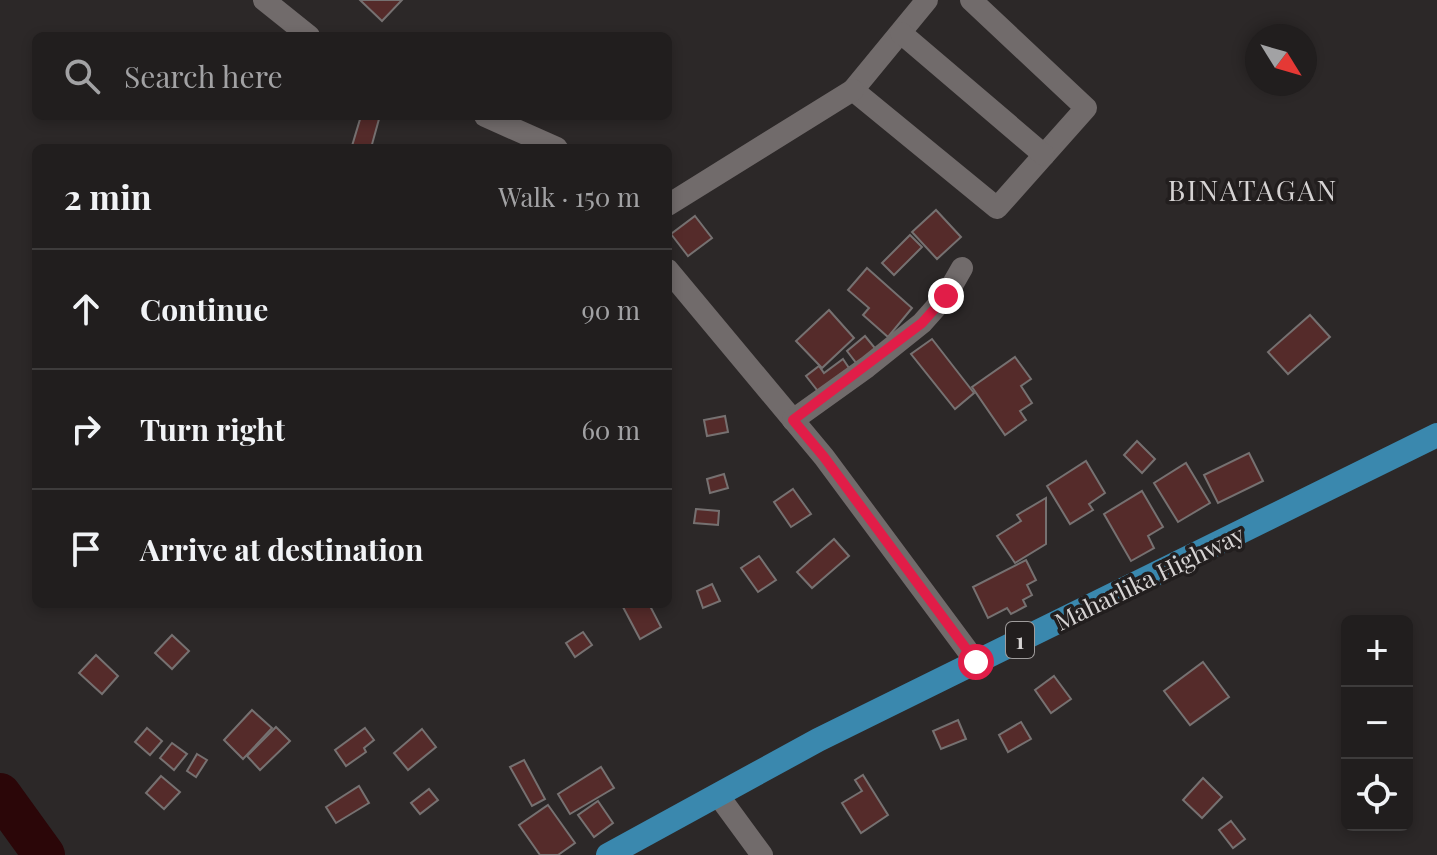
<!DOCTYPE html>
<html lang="en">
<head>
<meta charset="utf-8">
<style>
  body { margin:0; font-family:"Playfair Display",serif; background:#292727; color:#f1f3f6 }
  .controls { position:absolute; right:24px; bottom:24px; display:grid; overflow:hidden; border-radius:12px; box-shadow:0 4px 12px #0003 }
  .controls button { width:72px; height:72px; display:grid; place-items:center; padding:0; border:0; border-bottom:2px solid #3e3c3c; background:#211e1e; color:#f1f3f6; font:40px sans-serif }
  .compass { position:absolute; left:1245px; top:24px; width:72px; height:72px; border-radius:50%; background:#211e1e; box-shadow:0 4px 12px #0003; rotate:127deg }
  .stop { position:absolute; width:24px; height:24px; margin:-18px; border:6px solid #e11d48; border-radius:50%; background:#fff }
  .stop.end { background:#e11d48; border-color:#fff; box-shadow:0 2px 8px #0008 }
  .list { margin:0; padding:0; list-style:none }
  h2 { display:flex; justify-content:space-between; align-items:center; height:104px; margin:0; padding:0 32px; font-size:34px }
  h2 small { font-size:26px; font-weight:400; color:#a2a2a4 }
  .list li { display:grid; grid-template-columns:52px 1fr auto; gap:24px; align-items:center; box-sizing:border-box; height:120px; padding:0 32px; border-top:2px solid #3e3c3c }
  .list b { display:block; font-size:30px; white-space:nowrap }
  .list em { font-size:26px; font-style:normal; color:#a2a2a4 }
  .icon { flex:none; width:44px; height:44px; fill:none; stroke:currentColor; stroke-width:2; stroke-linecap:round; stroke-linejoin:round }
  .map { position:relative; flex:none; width:1437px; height:855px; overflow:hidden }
  .search { position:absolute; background:#211e1e; box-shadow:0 4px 12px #0003; left:32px; top:32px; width:640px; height:88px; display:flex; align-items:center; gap:20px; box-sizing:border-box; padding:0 28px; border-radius:12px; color:#a2a2a4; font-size:30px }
  .panel { position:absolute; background:#211e1e; box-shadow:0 4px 12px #0003; left:32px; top:144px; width:640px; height:464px; border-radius:12px }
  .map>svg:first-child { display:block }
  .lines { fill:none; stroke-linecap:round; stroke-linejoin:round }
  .river { stroke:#2b0608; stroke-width:42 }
  .building { fill:#552b2a; stroke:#767171; stroke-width:2 }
  .minor { stroke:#716b6b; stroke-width:22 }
  .trunk { stroke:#3a88ae; stroke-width:24 }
  .route { stroke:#e11d48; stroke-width:10 }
  .labels { text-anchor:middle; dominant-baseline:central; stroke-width:7; stroke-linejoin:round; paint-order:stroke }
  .shield { fill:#221e1e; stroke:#a09d9d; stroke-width:2 }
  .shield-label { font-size:22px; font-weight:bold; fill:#d6d3d3 }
  .street-label { font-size:24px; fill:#d6d3d3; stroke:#221e1e }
  .quarter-label { font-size:28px; letter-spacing:2px; fill:#d6d3d3; stroke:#221e1e }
</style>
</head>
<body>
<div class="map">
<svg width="1437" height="855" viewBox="0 0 1437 855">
  <rect width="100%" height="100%" fill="#2c2828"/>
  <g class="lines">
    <polyline class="river" points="0,794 44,855"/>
  </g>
  <g class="building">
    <polygon points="360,0 402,0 382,21"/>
    <polygon points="361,116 379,119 371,148 352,146"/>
    <polygon points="936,210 961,237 937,259 912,232"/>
    <polygon points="695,216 712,238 688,256 671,234"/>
    <polygon points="910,235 922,247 894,275 882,263"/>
    <polygon points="867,268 912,308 888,337 863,315 869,308 848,290"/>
    <polygon points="829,310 854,338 822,368 796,341"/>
    <polygon points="1310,315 1330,337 1288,374 1268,352"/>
    <polygon points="865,336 879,353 860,368 847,351"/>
    <polygon points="932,339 974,393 955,409 911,354"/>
    <polygon points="1015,357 1031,379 1021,386 1032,403 1020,411 1026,420 1005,435 972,387"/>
    <polygon points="843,359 851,371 821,395 806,376 819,366 824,373"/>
    <polygon points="725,416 728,432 707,436 704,420"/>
    <polygon points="1137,441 1155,459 1142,473 1124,455"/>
    <polygon points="1249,453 1263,481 1218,503 1204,475"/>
    <polygon points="1086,461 1105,493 1089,504 1093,510 1070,524 1047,486"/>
    <polygon points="1186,463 1210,503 1178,522 1154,483"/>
    <polygon points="724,474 728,488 710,493 707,479"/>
    <polygon points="793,489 811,514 791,527 774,502"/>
    <polygon points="1142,491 1163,527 1148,536 1154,548 1131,561 1104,514"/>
    <polygon points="1046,498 1046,544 1015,563 997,536 1021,521 1017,515"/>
    <polygon points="696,509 719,511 718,525 694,523"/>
    <polygon points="834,539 849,556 812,588 797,572"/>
    <polygon points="759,556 776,580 758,592 741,568"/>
    <polygon points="1026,560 1036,580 1027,585 1032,595 1023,600 1026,606 1011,614 1007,608 988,618 973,587"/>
    <polygon points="712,584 720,601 703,608 697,591"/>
    <polygon points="627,604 649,604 661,627 640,639 623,607"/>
    <polygon points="583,632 592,645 575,657 566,643"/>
    <polygon points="172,635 189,651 172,669 155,653"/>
    <polygon points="96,655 118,676 102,694 79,673"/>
    <polygon points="1203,662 1229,697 1190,725 1164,691"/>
    <polygon points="1054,676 1071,699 1051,713 1035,690"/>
    <polygon points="252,710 272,728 243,759 224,740"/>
    <polygon points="958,720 966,739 941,749 933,731"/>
    <polygon points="1021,722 1031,739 1008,752 999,735"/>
    <polygon points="276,727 290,741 260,770 247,756"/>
    <polygon points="147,728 162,741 150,755 135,742"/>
    <polygon points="365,728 374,740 364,748 366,752 346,766 335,750"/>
    <polygon points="422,729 436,747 408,770 394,753"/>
    <polygon points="172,743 187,754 174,770 160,758"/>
    <polygon points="197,754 207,760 196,777 187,771"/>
    <polygon points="524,760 545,799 532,806 510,767"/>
    <polygon points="601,767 614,788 570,814 558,794"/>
    <polygon points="863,775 888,815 861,833 842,803 862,791 855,780"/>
    <polygon points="161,776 180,792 164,809 146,793"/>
    <polygon points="1203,778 1222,797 1202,818 1183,800"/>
    <polygon points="359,786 369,803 336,823 326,807"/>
    <polygon points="429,789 438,800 420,814 411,803"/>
    <polygon points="598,801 613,823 594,837 578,815"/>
    <polygon points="548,805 575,843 558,855 540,855 519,825"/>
    <polygon points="1231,821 1245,839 1233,848 1219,830"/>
  </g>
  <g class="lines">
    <g class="minor">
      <polyline points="264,0 309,36"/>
      <polyline points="927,0 853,90 997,208 1086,108 971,0"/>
      <polyline points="901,33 1044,155"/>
      <polyline points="485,116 557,148"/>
      <polyline points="668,205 853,90"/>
      <polyline points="668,270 824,457 976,662"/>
      <polyline points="793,420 867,367 922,323 946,296 962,268"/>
      <polyline points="718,795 762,855"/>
    </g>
    <polyline class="trunk" points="608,855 818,740 1437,435"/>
  </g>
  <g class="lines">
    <polyline class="route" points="946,296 922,323 793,420 824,457 976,662"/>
  </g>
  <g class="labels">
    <rect class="shield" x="1006" y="622" width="28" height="36" rx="6"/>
    <g class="shield-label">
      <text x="1020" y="640">1</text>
    </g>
    <g class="street-label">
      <text transform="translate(1149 577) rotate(-26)">Maharlika Highway</text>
    </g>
    <g class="quarter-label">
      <text x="1253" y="189">BINATAGAN</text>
    </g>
  </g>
</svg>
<div class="controls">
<button>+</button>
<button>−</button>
<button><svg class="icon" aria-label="locate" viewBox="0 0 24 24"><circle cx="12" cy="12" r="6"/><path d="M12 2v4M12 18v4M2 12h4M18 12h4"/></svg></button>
</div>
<svg class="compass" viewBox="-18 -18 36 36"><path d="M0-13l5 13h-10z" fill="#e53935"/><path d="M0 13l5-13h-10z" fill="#a2a2a4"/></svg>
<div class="stop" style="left:976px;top:662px"></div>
<div class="stop end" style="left:946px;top:296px"></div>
<div class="search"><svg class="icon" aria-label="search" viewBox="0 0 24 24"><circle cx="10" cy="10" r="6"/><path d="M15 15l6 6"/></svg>Search here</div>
<section class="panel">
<h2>2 min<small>Walk · 150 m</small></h2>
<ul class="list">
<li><svg class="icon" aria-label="ahead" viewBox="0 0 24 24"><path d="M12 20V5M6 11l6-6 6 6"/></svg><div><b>Continue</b></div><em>90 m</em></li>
<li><svg class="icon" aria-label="right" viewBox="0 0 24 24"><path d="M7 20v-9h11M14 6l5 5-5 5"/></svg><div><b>Turn right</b></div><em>60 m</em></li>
<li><svg class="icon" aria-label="arrive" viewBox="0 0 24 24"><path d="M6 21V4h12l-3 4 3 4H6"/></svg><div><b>Arrive at destination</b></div></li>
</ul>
</section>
</div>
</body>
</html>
